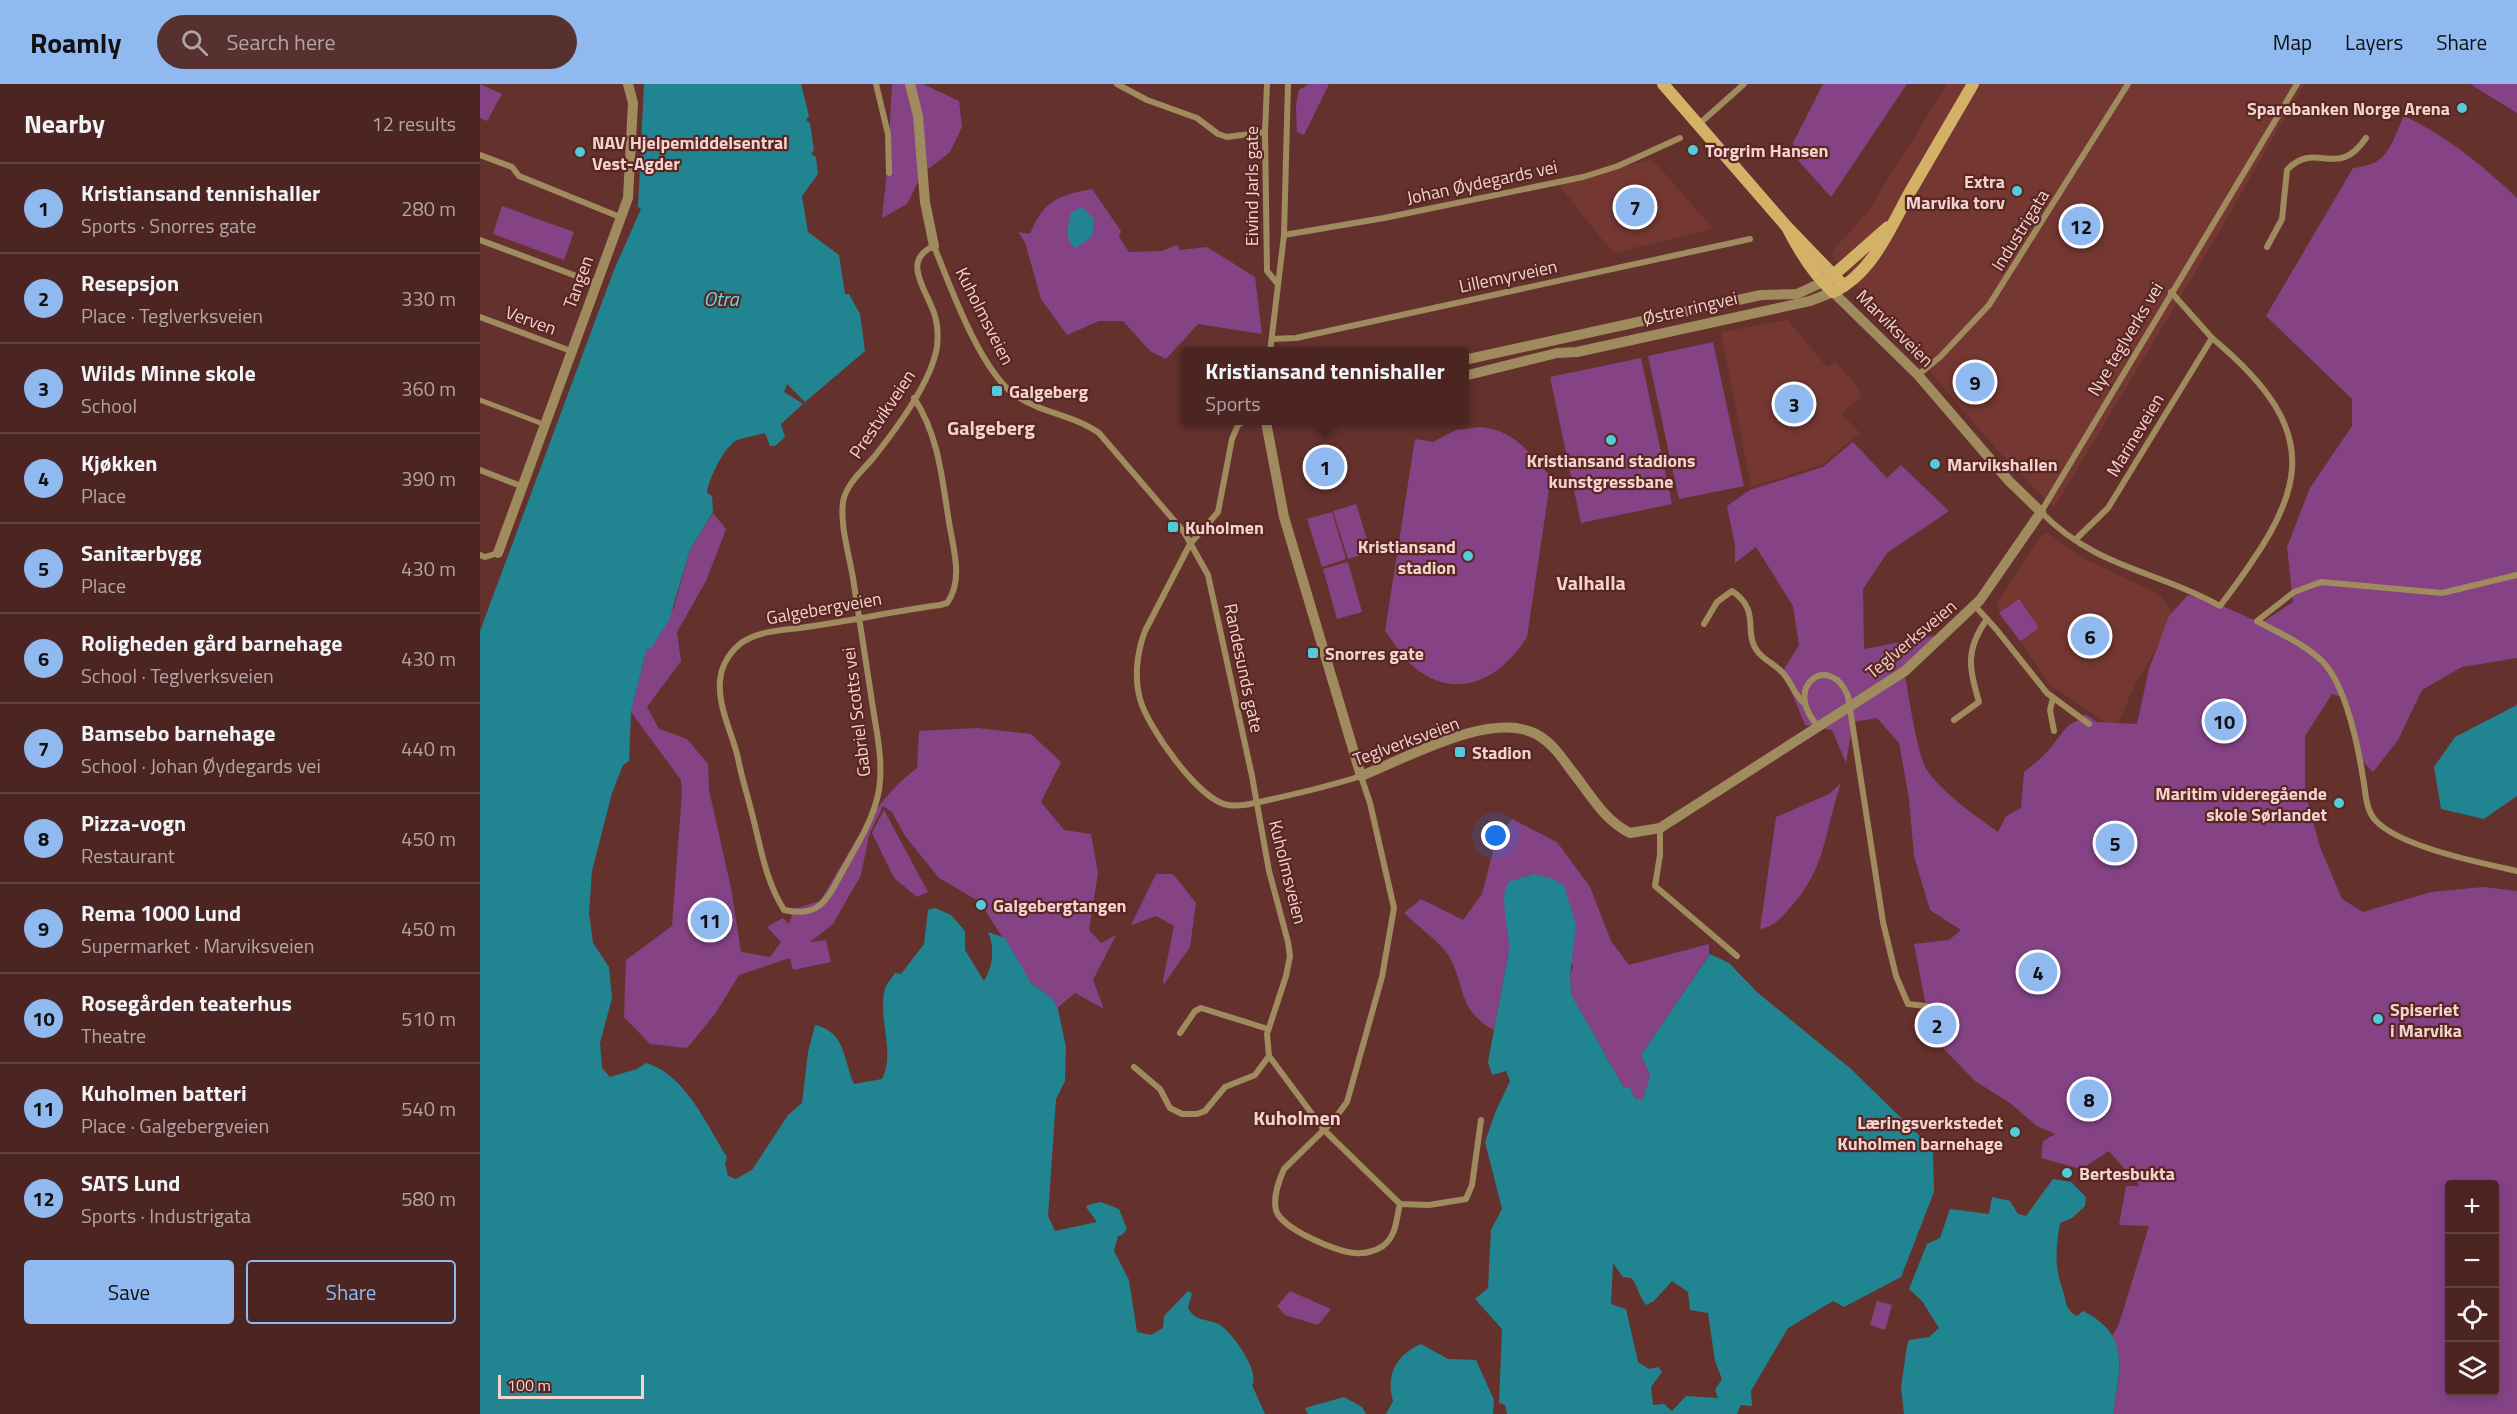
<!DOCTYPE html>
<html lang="en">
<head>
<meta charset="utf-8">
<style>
  body { margin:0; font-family:"Titillium Web",sans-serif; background:#56312f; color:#f1f3f6 }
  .controls { position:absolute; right:18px; bottom:18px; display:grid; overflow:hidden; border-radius:6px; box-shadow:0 3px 9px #0003 }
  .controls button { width:54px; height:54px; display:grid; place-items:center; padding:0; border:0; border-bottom:2px solid #634240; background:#4c2522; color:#f1f3f6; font:30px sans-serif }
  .scale { position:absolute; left:18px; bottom:15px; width:146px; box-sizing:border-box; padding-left:6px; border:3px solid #f4d2ce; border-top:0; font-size:16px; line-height:21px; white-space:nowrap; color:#f4d2ce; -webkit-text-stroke:4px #592723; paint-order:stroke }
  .you { position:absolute; left:1016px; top:752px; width:21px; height:21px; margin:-15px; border:4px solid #fff; border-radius:50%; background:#1a73e8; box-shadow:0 0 0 9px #1a73e833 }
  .badge { display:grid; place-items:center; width:39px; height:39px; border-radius:50%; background:#90b9f0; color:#111; font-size:20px; font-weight:700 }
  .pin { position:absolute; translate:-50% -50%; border:3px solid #fff; box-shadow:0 2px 6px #0006 }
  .popup { position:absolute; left:701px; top:263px; width:288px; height:78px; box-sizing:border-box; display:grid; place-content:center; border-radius:6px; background:#4c2522; filter:drop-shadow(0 2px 4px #0005); font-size:20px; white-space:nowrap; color:#b2a5a5 }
  .popup b { font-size:22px; color:#f1f3f6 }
  .popup::after { content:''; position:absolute; left:50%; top:100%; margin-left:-12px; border:12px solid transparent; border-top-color:#4c2522 }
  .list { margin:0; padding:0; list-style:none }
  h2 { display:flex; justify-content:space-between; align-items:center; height:78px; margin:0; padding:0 24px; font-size:26px }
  h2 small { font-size:20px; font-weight:400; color:#b2a5a5 }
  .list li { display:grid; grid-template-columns:39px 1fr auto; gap:18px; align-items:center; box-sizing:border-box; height:90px; padding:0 24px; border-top:2px solid #634240 }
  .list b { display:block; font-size:22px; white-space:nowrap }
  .list p { margin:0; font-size:20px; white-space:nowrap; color:#b2a5a5 }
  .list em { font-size:20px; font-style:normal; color:#b2a5a5 }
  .actions { display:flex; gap:12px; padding:18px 24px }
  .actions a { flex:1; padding:14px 0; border:2px solid #90b9f0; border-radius:6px; text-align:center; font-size:21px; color:#90b9f0 }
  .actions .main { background:#90b9f0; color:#111 }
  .icon { flex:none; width:33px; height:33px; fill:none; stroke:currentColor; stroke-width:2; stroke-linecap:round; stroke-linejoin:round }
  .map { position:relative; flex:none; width:2037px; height:1330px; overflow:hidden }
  header { display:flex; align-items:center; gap:36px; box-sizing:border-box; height:84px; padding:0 30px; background:#90b9f0; color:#111 }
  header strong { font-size:28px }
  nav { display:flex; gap:33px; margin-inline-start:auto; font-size:21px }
  .search { width:420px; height:54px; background:#56312f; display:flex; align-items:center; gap:15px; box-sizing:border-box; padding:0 21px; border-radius:33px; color:#b2a5a5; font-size:22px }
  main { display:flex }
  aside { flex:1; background:#4c2522 }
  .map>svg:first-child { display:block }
  .built { fill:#743732 }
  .green { fill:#854386; fill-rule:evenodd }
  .water { fill:#218591; fill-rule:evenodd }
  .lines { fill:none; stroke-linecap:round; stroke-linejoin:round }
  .pedestrian { stroke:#9f8b5e; stroke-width:5 }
  .minor { stroke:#9f8b5e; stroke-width:6 }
  .tertiary { stroke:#9f8b5e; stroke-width:10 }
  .secondary { stroke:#d3b268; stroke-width:12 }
  .poi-dot { fill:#53cbda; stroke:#592723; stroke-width:2 }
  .labels { text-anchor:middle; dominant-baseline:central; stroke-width:4.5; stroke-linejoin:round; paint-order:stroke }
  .poi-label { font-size:18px; font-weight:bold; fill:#f4d2ce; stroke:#592723; text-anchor:start }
  .street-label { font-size:18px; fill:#f4d2ce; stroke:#592723 }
  .water-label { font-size:20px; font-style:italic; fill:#62d7e5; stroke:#592723 }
  .neighbourhood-label { font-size:20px; font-weight:bold; fill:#f4d2ce; stroke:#592723 }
</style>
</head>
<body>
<header>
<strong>Roamly</strong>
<div class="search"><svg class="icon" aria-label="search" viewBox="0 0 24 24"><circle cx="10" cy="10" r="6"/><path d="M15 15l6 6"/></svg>Search here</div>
<nav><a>Map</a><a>Layers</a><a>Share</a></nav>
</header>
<main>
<aside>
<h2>Nearby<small>12 results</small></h2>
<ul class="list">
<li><span class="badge">1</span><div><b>Kristiansand tennishaller</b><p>Sports · Snorres gate</p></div><em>280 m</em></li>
<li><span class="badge">2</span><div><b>Resepsjon</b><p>Place · Teglverksveien</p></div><em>330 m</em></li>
<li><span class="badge">3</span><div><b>Wilds Minne skole</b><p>School</p></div><em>360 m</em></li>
<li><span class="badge">4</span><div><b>Kjøkken</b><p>Place</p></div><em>390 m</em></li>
<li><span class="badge">5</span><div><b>Sanitærbygg</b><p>Place</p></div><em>430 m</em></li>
<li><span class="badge">6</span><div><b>Roligheden gård barnehage</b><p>School · Teglverksveien</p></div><em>430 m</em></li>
<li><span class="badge">7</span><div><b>Bamsebo barnehage</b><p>School · Johan Øydegards vei</p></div><em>440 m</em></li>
<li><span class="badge">8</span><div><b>Pizza-vogn</b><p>Restaurant</p></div><em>450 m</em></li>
<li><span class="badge">9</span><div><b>Rema 1000 Lund</b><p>Supermarket · Marviksveien</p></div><em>450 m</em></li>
<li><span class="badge">10</span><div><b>Rosegården teaterhus</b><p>Theatre</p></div><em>510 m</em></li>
<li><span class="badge">11</span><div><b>Kuholmen batteri</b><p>Place · Galgebergveien</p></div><em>540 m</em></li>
<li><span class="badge">12</span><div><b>SATS Lund</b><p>Sports · Industrigata</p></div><em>580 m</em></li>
</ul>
<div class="actions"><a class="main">Save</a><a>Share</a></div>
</aside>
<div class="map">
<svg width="2037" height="1330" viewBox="0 0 2037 1330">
  <rect width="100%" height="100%" fill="#65312d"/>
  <g class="built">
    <polygon points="1467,0 1824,0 1724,174 1574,424 1520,369 1390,218 1351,169 1388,127"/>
    <polygon points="1172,75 1233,145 1133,169 1079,101"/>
    <polygon points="1308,236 1347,283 1356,278 1379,305 1381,313 1362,330 1380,349 1343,380 1271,403 1241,248"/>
    <polygon points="1568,449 1607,476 1679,510 1692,527 1686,547 1652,607 1636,645 1568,599 1516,521 1563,450"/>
  </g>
  <g class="green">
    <polygon points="0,0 22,10 7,37 0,34"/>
    <polygon points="412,0 443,0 479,17 482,43 470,68 442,90 427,120 402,134 408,78"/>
    <polygon points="829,0 849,0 824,51 817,48 816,21 819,6"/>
    <polygon points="1343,0 1427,0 1351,113 1317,75 1313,59"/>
    <polygon points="1990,0 2037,0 2037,29"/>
    <path d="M1924 32C1968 53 2002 81 2037 114V574L1982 583 1942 606 1918 656 1893 688 1878 672 1866 614 1852 610 1825 652V708L1840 763 1862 815 1883 828 1951 808 2004 803 2037 807V1330H1633C1636 1304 1646 1275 1632 1252L1639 1240 1669 1142 1639 1141 1646 1102H1660L1629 1067 1601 1085 1561 1074 1563 1057 1575 1050 1557 1042 1530 1019 1495 997 1459 960 1447 944 1446 922 1434 860 1469 856 1481 846 1450 826 1434 772 1429 715 1419 659 1397 634 1373 638 1366 679 1352 646 1325 641 1303 587 1319 561 1313 522 1276 463 1255 479V461L1247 422 1270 406 1343 383 1373 358 1407 394 1421 381 1469 427 1407 469 1383 505 1384 565 1468 549 1424 586C1428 607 1437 671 1447 686 1461 708 1497 733 1518 748L1526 732 1541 724 1544 688C1552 682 1560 675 1567 668 1579 656 1584 639 1601 636L1605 630 1617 638 1657 640 1669 585 1689 532 1708 511 1731 517 1781 539 1813 518 1807 463 1830 404 1872 342V315L1786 232 1873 84C1909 81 1910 61 1924 32ZM1970 1100H2014V1308H1970Z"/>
    <path d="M612 105 641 147 639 153 649 168 682 167 697 161 700 166 727 163 775 193 782 250 718 240 686 275 670 267 643 237H619L587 251 561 215 545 158 538 148 550 150C564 116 577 112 612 105Z"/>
    <polygon points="22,122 94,148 84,176 13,150"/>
    <polygon points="1233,258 1264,402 1199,415 1168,272"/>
    <polygon points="1161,274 1192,420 1101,439 1070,293"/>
    <path d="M1001 343C1036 347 1049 369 1071 393L1047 553C1022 594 977 619 934 583 923 574 914 559 905 547L935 355 953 358 976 346Z"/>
    <polygon points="876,420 891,468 868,475 853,427"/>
    <polygon points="852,428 866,475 842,483 827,435"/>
    <path d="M233 429 246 445 226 497 197 548 201 577 167 623 179 645 207 655 228 680 229 706 251 804 261 868 290 873 301 858 287 843 303 834 309 840 314 825 340 817C369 771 392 717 437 684L439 647 497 644 551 650 581 678 561 718 584 746 611 750 618 789 609 846 621 859 636 851 613 896 624 925 595 909 577 924 572 914 551 899 500 818 459 794 425 752 412 728 403 722 389 751 381 791 353 840 330 858 346 856 351 878 313 886 310 874 259 891 235 930 207 964 170 960 144 933 146 876 192 842 202 708 201 696 151 628 167 564 170 566 194 523 210 466Z"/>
    <polygon points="868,478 882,528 857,535 843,485"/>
    <polygon points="1539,515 1559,544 1540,557 1519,529"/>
    <path d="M1361 699C1344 748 1347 784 1309 825 1299 836 1294 842 1280 845L1296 733 1349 710Z"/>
    <polygon points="404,726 448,808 437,813 414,794 392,749"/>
    <path d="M1032 735 1077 758 1110 803 1131 857 1149 881 1229 860V871L1161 971 1170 991 1163 1015H1155L1150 1005 1144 1004 1091 910 1090 891 1093 883 1054 790 1030 797 1025 825 1030 851 1029 866 1014 946C975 926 986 895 966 868 955 854 937 842 924 829L941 815 983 836 1002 810 1016 756Z"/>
    <polygon points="676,790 693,790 716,819 710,863 684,900 683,897 694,842 676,832 651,841"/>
    <polygon points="810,1207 851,1225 838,1241 805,1231 797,1222"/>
    <polygon points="1397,1217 1412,1221 1405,1246 1390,1241"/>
  </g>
  <g class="water">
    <path d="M164 0H321L329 32 326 36 330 39 334 66 331 70 336 73 338 90 322 112 328 148 359 171 365 210H369L380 230 385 267 325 318 307 300 304 308 323 320 301 340 305 353 295 362H290L285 349C276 352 266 353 257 356 245 361 228 396 227 409L232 412 233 428 210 466 189 536 170 566 167 564 151 628 149 677 143 681 132 709 112 787 109 829 113 859 129 883 132 914 120 959 122 984 130 993 157 985 166 979C205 990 226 1040 247 1073L245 1079 248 1092 256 1095 272 1086 308 1031 322 1019 328 968 335 941C366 948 363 975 374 1000L402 995C416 968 397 934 405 905 406 900 412 894 415 889L421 890 444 860 448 826 455 824 471 831 485 847V866L504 897C513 883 515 863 508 848L525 854 551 899 572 914 578 925 586 963 585 997 576 1015 568 1132 575 1147 617 1138 606 1123 608 1121 621 1118 639 1125 647 1145 642 1151 638 1152 634 1167 649 1196 657 1248 671 1251 683 1244 684 1232 708 1207 712 1209 708 1224C716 1239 729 1234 740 1241 752 1248 781 1289 772 1301L785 1330H0V547L134 186 161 125 158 123Z"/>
    <path d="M602 123 614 135 612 153 595 164C584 153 588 144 591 129Z"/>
    <polygon points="2037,621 2037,712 2004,735 1961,725 1954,683 1975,653"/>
    <path d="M1054 790 1073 795 1084 802 1096 841 1090 891 1091 910 1144 1004H1150L1155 1015H1163L1170 991 1161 971 1230 870 1249 879 1278 909 1371 985 1453 1065 1454 1108 1421 1193 1364 1223 1353 1217 1308 1244 1271 1307 1272 1322 1261 1321 1257 1330H1027L1025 1321 1019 1319 1022 1245 995 1215 1008 1204 1011 1146 1022 1125 1005 1058 1015 1029 1030 997 1026 987 1012 991 1008 978 1029 866C1030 845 1017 812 1030 797ZM1133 1179 1143 1193 1151 1194C1159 1202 1158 1212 1166 1221L1174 1217 1192 1197 1208 1208 1210 1226 1228 1229 1235 1277 1242 1295 1235 1306 1238 1314 1206 1312 1192 1327 1184 1320 1173 1321 1171 1303 1182 1288 1178 1283 1169 1285 1158 1278 1146 1225 1131 1220Z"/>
    <path d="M1573 1095 1591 1098 1606 1113 1605 1122 1592 1134 1580 1139C1576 1163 1574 1181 1582 1204 1587 1217 1584 1225 1597 1232L1603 1227C1652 1252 1639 1284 1633 1330H1424L1421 1303 1427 1262 1429 1256 1449 1253 1459 1244 1442 1217 1429 1205 1447 1160 1460 1154 1470 1125 1509 1130 1512 1113 1530 1117 1538 1130 1546 1132Z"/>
    <path d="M941 1260 968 1275 996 1276 1014 1316 1013 1330H906L913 1317C906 1291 915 1272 941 1260Z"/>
    <polygon points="864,1313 882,1323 886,1330 828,1330 825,1324"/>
  </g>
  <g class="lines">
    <polyline class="pedestrian" points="0,316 63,340"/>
    <g class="minor">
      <polyline points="396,0 408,50 409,89"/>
      <polyline points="637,0 667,16 717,34 738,50 747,53 785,48"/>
      <polyline points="787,0 785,48 787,187 797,199"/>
      <polyline points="1218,41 1264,0"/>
      <polyline points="0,71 32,83 39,92 140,133"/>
      <polyline points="804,151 904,134 1103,93 1138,82 1200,54"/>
      <polyline points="0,156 115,199"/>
      <path d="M1787 163 1802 135 1807 86C1836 55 1857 97 1886 54"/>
      <polyline points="0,233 91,267"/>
      <path d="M1732 254C1851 353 1824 411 1740 522 1676 486 1617 485 1561 428L1817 0"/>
      <polyline points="792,255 816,254 1270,155"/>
      <polyline points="790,268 804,151 808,0"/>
      <polyline points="1438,291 1460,273 1509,221 1648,0"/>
      <path d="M434 314C459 352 462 395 469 438 473 464 484 496 467 519L460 521C415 527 371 537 326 543 307 546 285 546 268 555 255 561 244 576 241 590 235 618 252 648 258 674 261 691 266 706 270 722 280 758 284 794 304 826 339 834 347 816 362 788 376 763 394 735 399 706 404 674 395 642 391 611 385 572 379 533 373 494 369 470 360 442 363 418 366 400 383 386 394 373 416 345 451 299 457 263 458 253 458 242 455 232 449 209 419 177 454 162 470 202 500 286 535 311 561 329 594 331 619 349L704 448 728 491 772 692 789 787 808 858 810 872 806 892 787 950 789 972 844 1046 920 1120 949 1121 986 1115 992 1101 1001 1036"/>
      <path d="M767 336 758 341 752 355 738 428 710 460 665 547C657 568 654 593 660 615 667 642 719 717 748 721 761 723 775 719 788 716 820 709 850 702 881 692L890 719 914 824 902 893 867 1018 853 1037 804 1085C799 1096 793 1114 796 1126 800 1144 858 1169 876 1169 884 1170 896 1167 903 1162 917 1151 916 1135 920 1120"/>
      <polyline points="0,386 41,402"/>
      <polyline points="1595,456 1628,424 1732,254 1691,208"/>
      <polyline points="0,471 5,473 18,469"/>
      <path d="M2037 491 1962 509 1841 498 1814 508 1777 537C1799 549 1825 560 1843 578 1866 602 1878 662 1883 694 1886 708 1885 726 1896 737 1921 763 2001 779 2037 787"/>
      <polyline points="1495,522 1516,545 1567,609 1609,640"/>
      <path d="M1224 540 1237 518 1252 507C1282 527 1262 548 1278 568 1284 576 1296 581 1303 589 1312 599 1314 611 1324 619"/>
      <polyline points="1573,614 1570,626 1574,647"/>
      <path d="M1474 636 1499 618C1489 583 1485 566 1507 535"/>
      <path d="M1339 643C1300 603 1350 567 1368 612L1403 838 1416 892 1428 920 1446 922"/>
      <polyline points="1180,744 1180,771 1175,802 1257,872"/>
      <polyline points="700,949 715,927 721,924 788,945"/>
      <polyline points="654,983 680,1005 690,1024 702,1030 717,1030 725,1027 745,1003 775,991 789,972"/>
    </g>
    <g class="tertiary">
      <polyline points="430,0 438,32 445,118 454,162"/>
      <polyline points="984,276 1281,211 1317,210 1343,198"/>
      <path d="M786 338 804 433 881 692C925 675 1010 626 1056 650 1071 658 1081 672 1091 686 1109 708 1123 736 1150 749L1180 744 1425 587 1500 516 1561 428 1529 397 1438 291 1353 208 1330 217 1097 268 1077 269 984 292"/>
      <polyline points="18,469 148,114 153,19 148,0"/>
    </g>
    <g class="secondary">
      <polyline points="1183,0 1307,143 1364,202"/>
      <path d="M1307 143C1319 167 1333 190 1353 208 1393 189 1410 144 1430 108 1451 72 1472 36 1493 0"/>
      <polyline points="1349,195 1408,143"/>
    </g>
  </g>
  <g class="poi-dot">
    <circle cx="1982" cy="24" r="6"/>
    <circle cx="1213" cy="66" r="6"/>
    <circle cx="100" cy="68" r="6"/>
    <circle cx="1537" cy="107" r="6"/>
    <rect x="511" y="301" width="12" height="12" rx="3"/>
    <circle cx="1131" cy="356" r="6"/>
    <circle cx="1455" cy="380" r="6"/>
    <rect x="687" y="437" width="12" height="12" rx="3"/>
    <circle cx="988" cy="472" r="6"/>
    <rect x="827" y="563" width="12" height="12" rx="3"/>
    <rect x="974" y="662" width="12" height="12" rx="3"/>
    <circle cx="1859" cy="719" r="6"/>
    <circle cx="501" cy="821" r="6"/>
    <circle cx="1898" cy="935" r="6"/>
    <circle cx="1535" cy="1048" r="6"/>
    <circle cx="1587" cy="1089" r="6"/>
  </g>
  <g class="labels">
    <g class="poi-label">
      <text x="1970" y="24" text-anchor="end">Sparebanken Norge Arena</text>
      <text x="112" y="58">NAV Hjelpemiddelsentral<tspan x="112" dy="21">Vest-Agder</tspan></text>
      <text x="1225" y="66">Torgrim Hansen</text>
      <text x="1525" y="97" text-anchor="end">Extra<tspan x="1525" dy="21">Marvika torv</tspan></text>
      <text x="529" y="307">Galgeberg</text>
      <text x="1131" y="376" text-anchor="middle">Kristiansand stadions<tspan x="1131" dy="21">kunstgressbane</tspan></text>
      <text x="1467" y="380">Marvikshallen</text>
      <text x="705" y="443">Kuholmen</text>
      <text x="976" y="462" text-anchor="end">Kristiansand<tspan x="976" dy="21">stadion</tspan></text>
      <text x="845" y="569">Snorres gate</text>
      <text x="992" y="668">Stadion</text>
      <text x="1847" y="709" text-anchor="end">Maritim videregående<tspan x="1847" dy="21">skole Sørlandet</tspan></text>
      <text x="513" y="821">Galgebergtangen</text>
      <text x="1910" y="925">Spiseriet<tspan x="1910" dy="21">i Marvika</tspan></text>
      <text x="1523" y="1038" text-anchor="end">Læringsverkstedet<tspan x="1523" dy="21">Kuholmen barnehage</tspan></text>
      <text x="1599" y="1089">Bertesbukta</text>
    </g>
    <g class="street-label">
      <text transform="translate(1002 98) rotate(-12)">Johan Øydegards vei</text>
      <text transform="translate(771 102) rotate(-90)">Eivind Jarls gate</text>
      <text transform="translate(1540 146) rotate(-58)">Industrigata</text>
      <text transform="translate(1028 192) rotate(-12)">Lillemyrveien</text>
      <text transform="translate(98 198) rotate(-70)">Tangen</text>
      <text transform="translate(1210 224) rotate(-13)">Østre ringvei</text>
      <text transform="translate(505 232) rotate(63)">Kuholmsveien</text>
      <text transform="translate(51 236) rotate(20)">Verven</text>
      <text transform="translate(1415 244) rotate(45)">Marviksveien</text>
      <text transform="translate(1645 255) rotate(-59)">Nye teglverks vei</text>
      <text transform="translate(402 330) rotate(-56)">Prestvikveien</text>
      <text transform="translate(1655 351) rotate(-59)">Marineveien</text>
      <text transform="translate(344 524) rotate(-10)">Galgebergveien</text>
      <text transform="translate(1431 555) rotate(-40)">Teglverksveien</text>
      <text transform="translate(764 584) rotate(78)">Randesunds gate</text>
      <text transform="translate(376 628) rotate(-97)">Gabriel Scotts vei</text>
      <text transform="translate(926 657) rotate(-20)">Teglverksveien</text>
      <text transform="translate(808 788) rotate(76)">Kuholmsveien</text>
    </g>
    <g class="water-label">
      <text x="241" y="214">Otra</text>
    </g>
    <g class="neighbourhood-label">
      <text x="511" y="343">Galgeberg</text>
      <text x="1111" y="498">Valhalla</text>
      <text x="817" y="1033">Kuholmen</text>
    </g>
  </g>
</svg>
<div class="controls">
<button>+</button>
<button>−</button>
<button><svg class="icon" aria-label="locate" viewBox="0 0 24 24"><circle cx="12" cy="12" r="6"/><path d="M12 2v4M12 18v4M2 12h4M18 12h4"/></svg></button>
<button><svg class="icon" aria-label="layers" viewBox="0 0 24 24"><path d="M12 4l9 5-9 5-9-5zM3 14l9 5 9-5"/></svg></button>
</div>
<div class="scale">100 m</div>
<div class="you"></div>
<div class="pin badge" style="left:845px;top:383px">1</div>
<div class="popup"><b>Kristiansand tennishaller</b>Sports</div>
<div class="pin badge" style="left:1457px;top:941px">2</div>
<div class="pin badge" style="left:1314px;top:320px">3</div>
<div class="pin badge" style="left:1558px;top:888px">4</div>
<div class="pin badge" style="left:1635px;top:759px">5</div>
<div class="pin badge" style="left:1610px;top:552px">6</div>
<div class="pin badge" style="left:1155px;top:123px">7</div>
<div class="pin badge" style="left:1609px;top:1015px">8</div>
<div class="pin badge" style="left:1495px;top:298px">9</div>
<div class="pin badge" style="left:1744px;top:637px">10</div>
<div class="pin badge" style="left:230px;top:836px">11</div>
<div class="pin badge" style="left:1601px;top:142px">12</div>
</div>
</main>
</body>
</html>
